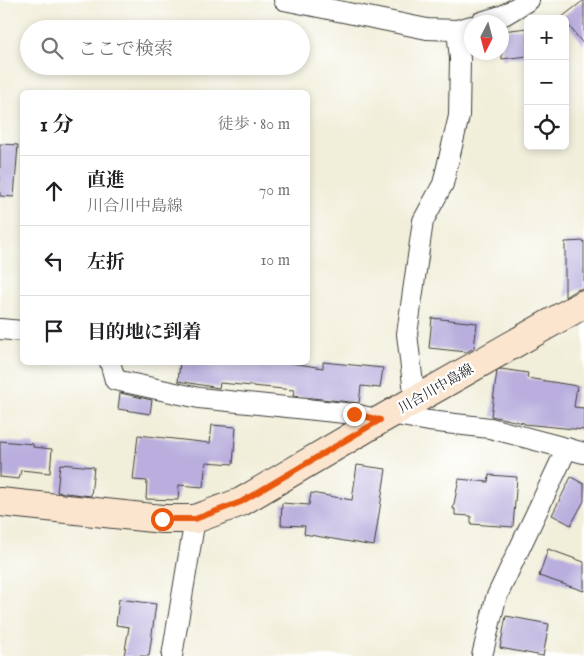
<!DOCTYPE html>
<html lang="ja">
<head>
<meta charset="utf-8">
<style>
  body { margin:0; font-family:"IM FELL English","Noto Serif JP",serif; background:#f6f6f6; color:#202124 }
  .controls { position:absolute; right:15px; top:15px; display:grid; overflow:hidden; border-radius:8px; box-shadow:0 2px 8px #0003 }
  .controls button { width:45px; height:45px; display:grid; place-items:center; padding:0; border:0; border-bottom:1px solid #e0e0e0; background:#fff; color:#202124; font:25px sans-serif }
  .compass { position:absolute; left:464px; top:15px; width:45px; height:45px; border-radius:50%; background:#fff; box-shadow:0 2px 8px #0003; rotate:186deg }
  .stop { position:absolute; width:15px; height:15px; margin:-11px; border:4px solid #ea580c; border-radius:50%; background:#fff }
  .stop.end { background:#ea580c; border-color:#fff; box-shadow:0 1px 5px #0008 }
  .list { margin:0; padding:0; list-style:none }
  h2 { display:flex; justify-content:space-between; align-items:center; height:65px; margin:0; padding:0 20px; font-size:21px }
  h2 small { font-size:16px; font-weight:400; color:#757577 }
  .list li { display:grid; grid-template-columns:32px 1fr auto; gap:15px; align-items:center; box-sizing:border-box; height:70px; padding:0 20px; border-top:1px solid #e0e0e0 }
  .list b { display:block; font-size:19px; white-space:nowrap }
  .list p { margin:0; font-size:16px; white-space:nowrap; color:#757577 }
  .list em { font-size:16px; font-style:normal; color:#757577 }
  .icon { flex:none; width:28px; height:28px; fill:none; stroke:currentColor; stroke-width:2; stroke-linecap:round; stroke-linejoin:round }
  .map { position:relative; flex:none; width:584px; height:656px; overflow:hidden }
  .search { position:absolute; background:#fff; box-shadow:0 2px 8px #0003; left:20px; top:20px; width:290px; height:55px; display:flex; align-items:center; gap:12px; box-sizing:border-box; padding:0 18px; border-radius:28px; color:#757577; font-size:19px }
  .panel { position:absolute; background:#fff; box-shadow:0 2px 8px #0003; left:20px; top:90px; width:290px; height:275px; border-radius:8px }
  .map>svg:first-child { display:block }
  .building { fill:#b9aedd }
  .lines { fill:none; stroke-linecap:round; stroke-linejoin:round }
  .street-casing { stroke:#3c3c38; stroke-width:22 }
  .secondary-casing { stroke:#3c3c38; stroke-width:30 }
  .street { stroke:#fff; stroke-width:20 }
  .secondary { stroke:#fbe5cf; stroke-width:28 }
  .route { stroke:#ea580c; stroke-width:6 }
  .labels { text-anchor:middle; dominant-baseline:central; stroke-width:4.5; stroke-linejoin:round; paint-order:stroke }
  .street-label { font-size:14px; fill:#1c1c1c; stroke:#fff }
</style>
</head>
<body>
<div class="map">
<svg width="584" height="656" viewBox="0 0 584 656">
  <rect width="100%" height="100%" fill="#fff"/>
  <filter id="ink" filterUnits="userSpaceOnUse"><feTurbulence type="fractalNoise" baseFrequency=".02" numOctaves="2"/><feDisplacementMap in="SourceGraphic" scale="10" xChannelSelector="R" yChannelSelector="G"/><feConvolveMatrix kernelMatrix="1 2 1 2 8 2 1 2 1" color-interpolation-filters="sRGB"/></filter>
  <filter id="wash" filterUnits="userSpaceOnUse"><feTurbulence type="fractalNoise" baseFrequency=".0096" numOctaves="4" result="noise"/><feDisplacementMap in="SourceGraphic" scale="20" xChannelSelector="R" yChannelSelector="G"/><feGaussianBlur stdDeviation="1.12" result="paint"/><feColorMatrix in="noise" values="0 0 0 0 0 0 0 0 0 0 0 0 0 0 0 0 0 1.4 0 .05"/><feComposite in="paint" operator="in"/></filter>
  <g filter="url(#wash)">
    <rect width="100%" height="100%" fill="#f1eed9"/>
    <g id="blocks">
      <g class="building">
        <polygon points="584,0 584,45 565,21 565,19 562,17"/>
        <polygon points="528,28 528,56 502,59 502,31"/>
        <polygon points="0,144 18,145 14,197 0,196"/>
        <polygon points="584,241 584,288 576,290 565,297 565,242"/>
        <polygon points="432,318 477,323 474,348 467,352 429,348"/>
        <polygon points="180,362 285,362 323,368 323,362 383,368 380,388 361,386 359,403 293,396 294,390 220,383 219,388 178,381"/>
        <polygon points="501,369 528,373 527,378 577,386 574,407 584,408 584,430 524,424 524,423 491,416 497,371"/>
        <polygon points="120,393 152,400 150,414 118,409"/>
        <polygon points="212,425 236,427 233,464 206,462 203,487 179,485 178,500 146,499 147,481 133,480 138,435 210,443"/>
        <polygon points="0,441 33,444 33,447 52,449 50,473 21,470 19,479 0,477"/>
        <polygon points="60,464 94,467 91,496 57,492"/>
        <polygon points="357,465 386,469 374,546 304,534 305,526 281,525 282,503 309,505 311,493 352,500"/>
        <polygon points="489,475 517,477 513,527 471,524 471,516 455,515 455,509 453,509 459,479 488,482"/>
        <polygon points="571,477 584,484 584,501 571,525 552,515"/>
        <polygon points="548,549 584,562 584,591 539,576"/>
        <polygon points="119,599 156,604 149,656 124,656 129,627 116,625"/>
        <polygon points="506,616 549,624 543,656 500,648"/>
      </g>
    </g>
  </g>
  <g filter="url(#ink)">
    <use href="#blocks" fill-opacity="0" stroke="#3c3c38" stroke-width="1"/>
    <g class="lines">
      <defs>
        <g id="street">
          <polyline points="284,0 427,29 457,30 472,26"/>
          <polyline points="481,22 504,15 529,0"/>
          <polyline points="0,329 22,331"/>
          <polyline points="110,362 115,380 199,398 354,414 380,420"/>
          <polyline points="415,401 407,334 423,221 443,184 459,116 460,59 457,30"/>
          <polyline points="391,414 429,421 490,428 584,453"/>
          <polyline points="172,656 195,519"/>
          <polyline points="482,656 496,598 567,448"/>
        </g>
        <polyline id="secondary" points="0,502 162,519 195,519 241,502 380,420 584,304"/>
      </defs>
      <use href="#street" class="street-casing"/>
      <use href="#secondary" class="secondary-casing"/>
      <use href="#street" class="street"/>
      <use href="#secondary" class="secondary"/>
    </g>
  </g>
  <g class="lines" filter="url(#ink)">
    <polyline class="route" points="162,519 195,519 241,502 380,420 354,414"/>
  </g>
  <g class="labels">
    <g class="street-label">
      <text transform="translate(436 389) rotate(-30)">川合川中島線</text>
    </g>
  </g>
</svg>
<div class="controls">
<button>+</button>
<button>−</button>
<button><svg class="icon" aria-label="locate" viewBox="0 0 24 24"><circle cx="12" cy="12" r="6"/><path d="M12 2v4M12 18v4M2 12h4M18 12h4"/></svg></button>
</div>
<svg class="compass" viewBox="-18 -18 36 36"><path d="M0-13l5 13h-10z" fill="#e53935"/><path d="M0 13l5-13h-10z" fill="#757577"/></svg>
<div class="stop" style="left:162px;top:519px"></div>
<div class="stop end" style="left:354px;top:414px"></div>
<div class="search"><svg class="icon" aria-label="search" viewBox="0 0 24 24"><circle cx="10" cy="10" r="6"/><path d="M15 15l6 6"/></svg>ここで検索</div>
<section class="panel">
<h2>1 分<small>徒歩 · 80 m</small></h2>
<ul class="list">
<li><svg class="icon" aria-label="ahead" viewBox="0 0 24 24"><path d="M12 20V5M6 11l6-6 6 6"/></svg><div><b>直進</b><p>川合川中島線</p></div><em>70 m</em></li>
<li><svg class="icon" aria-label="left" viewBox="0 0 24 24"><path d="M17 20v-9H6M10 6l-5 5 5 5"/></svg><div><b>左折</b></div><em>10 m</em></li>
<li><svg class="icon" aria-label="arrive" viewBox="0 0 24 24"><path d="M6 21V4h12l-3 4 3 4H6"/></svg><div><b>目的地に到着</b></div></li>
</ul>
</section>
</div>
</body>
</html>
